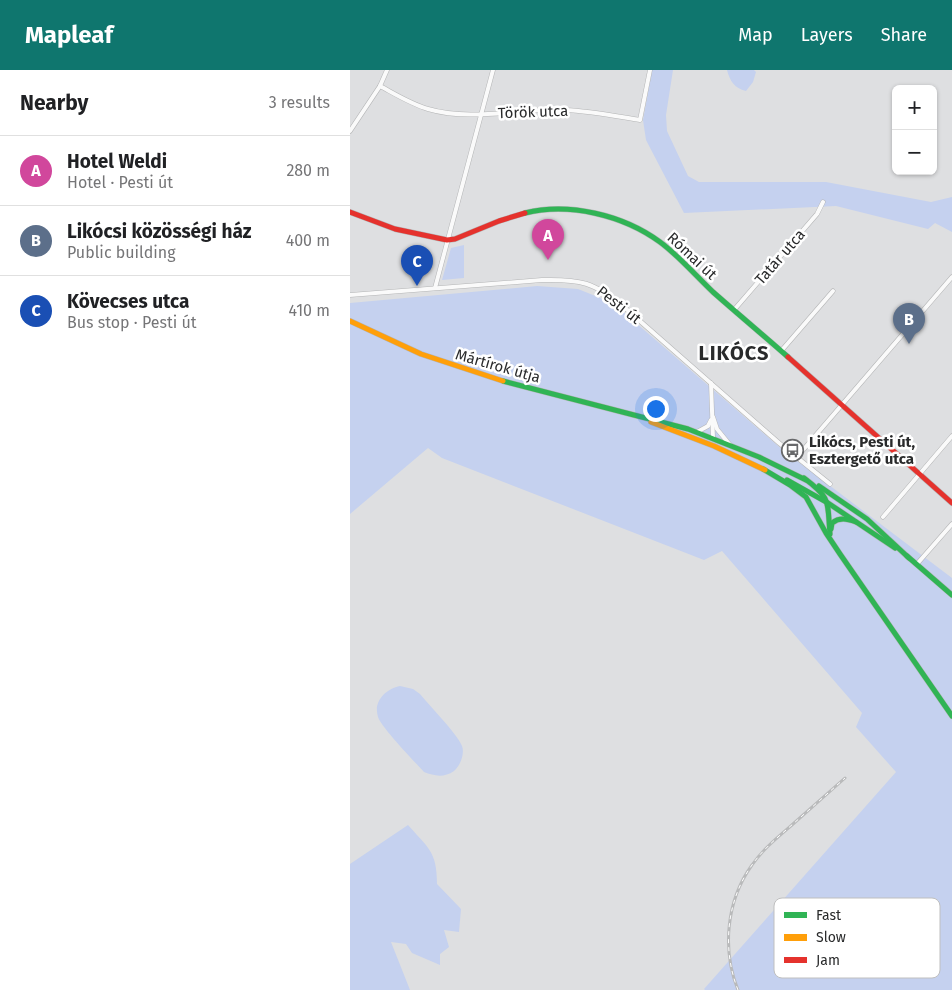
<!DOCTYPE html>
<html lang="en">
<head>
<meta charset="utf-8">
<style>
  body { margin:0; font-family:"Fira Sans",sans-serif; background:#f6f6f6; color:#202124 }
  .controls { position:absolute; right:15px; top:15px; display:grid; overflow:hidden; border-radius:8px; box-shadow:0 1px 4px #0004 }
  .controls button { width:45px; height:45px; display:grid; place-items:center; padding:0; border:0; border-bottom:1px solid #e0e0e0; background:#fff; color:#202124; font:25px sans-serif }
  .you { position:absolute; left:305px; top:338px; width:18px; height:18px; margin:-12px; border:4px solid #fff; border-radius:50%; background:#1a73e8; box-shadow:0 0 0 8px #1a73e833 }
  .badge { display:grid; place-items:center; width:32px; height:32px; border-radius:50%; background:#0f766e; color:#fff; font-size:16px; font-weight:700 }
  .pin { position:absolute; translate:-50% -41px; filter:drop-shadow(0 1px 2px #0008) }
  .pin::after { content:''; position:absolute; top:26px; width:18px; height:15px; background:inherit; clip-path:polygon(0 0,100% 0,50% 100%) }
  .list { margin:0; padding:0; list-style:none }
  h2 { display:flex; justify-content:space-between; align-items:center; height:65px; margin:0; padding:0 20px; font-size:21px }
  h2 small { font-size:16px; font-weight:400; color:#757577 }
  .list li { display:grid; grid-template-columns:32px 1fr auto; gap:15px; align-items:center; box-sizing:border-box; height:70px; padding:0 20px; border-top:1px solid #e0e0e0 }
  .list b { display:block; font-size:19px; white-space:nowrap }
  .list p { margin:0; font-size:16px; white-space:nowrap; color:#757577 }
  .list em { font-size:16px; font-style:normal; color:#757577 }
  .map { position:relative; flex:none; width:602px; height:920px; overflow:hidden }
  header { display:flex; align-items:center; gap:30px; box-sizing:border-box; height:70px; padding:0 25px; background:#0f766e; color:#fff }
  header strong { font-size:24px }
  nav { display:flex; gap:28px; margin-inline-start:auto; font-size:18px }
  main { display:flex }
  aside { flex:1; background:#fff }
  .map>svg:first-child { display:block }
  .green { fill:#c5d1ef }
  .lines { fill:none; stroke-linecap:round; stroke-linejoin:round }
  .street-casing { stroke:#b4b5b6; stroke-width:5 }
  .fast-casing { stroke:#b4b5b6; stroke-width:6 }
  .slow-casing { stroke:#b4b5b6; stroke-width:6 }
  .jam-casing { stroke:#b4b5b6; stroke-width:6 }
  .street { stroke:#fafafa; stroke-width:4 }
  .fast { stroke:#30b455; stroke-width:5 }
  .slow { stroke:#ff9f0a; stroke-width:5 }
  .jam { stroke:#e5322d; stroke-width:5 }
  .rail-casing { stroke:#b9babb; stroke-width:3 }
  .rail { stroke:#fff; stroke-width:1; stroke-dasharray:4; stroke-linecap:butt }
  .labels { text-anchor:middle; dominant-baseline:central; stroke-width:5; stroke-linejoin:round; paint-order:stroke }
  .street-label { font-size:15px; fill:#292a2b; stroke:#fff }
  .poi-label { font-size:15px; font-weight:bold; fill:#292a2b; stroke:#fff; text-anchor:start }
  .district-label { font-size:20px; font-weight:bold; letter-spacing:1px; fill:#292a2b; stroke:#fff }
  .key { fill:#fff; stroke:#bfbfbf; stroke-width:1 }
  .key-label { font-size:14px; fill:#292a2b }
</style>
</head>
<body>
<header>
<strong>Mapleaf</strong>
<nav><a>Map</a><a>Layers</a><a>Share</a></nav>
</header>
<main>
<aside>
<h2>Nearby<small>3 results</small></h2>
<ul class="list">
<li><span class="badge" style="background:#d1479c">A</span><div><b>Hotel Weldi</b><p>Hotel · Pesti út</p></div><em>280 m</em></li>
<li><span class="badge" style="background:#5c6f8a">B</span><div><b>Likócsi közösségi ház</b><p>Public building</p></div><em>400 m</em></li>
<li><span class="badge" style="background:#1a4fb4">C</span><div><b>Kövecses utca</b><p>Bus stop · Pesti út</p></div><em>410 m</em></li>
</ul>
</aside>
<div class="map">
<svg width="602" height="920" viewBox="0 0 602 920">
  <rect width="100%" height="100%" fill="#dedfe1"/>
  <g class="green">
    <polygon points="302,0 323,0 316,45 317,61 338,106 349,112 476,112 581,132 602,127 602,162 585,153 578,159 486,136 334,143 296,70 293,50"/>
    <path d="M377 0H404L406 2 403 12 396 21C384 18 380 11 377 0Z"/>
    <polygon points="114,175 114,208 92,210 101,178"/>
    <polygon points="187,216 228,219 263,233 434,381 602,508 602,920 355,920 354,919 546,702 506,657 512,643 372,481 354,490 92,388 78,378 0,444 0,233"/>
    <path d="M50 616 63 619 70 624C79 635 108 665 112 676 115 684 110 696 104 701 94 708 84 706 74 702 65 692 31 657 28 647 23 631 36 619 50 616Z"/>
    <path d="M58 755C78 778 87 781 87 814L111 839 109 862 94 860 99 877 90 884V895L62 883 56 874 41 872 60 920H0V794Z"/>
  </g>
  <g class="lines">
    <defs>
      <g id="street">
        <path d="M30 16C45 24 61 34 78 39 122 52 170 38 215 40 240 41 265 46 290 50L300 0"/>
        <polyline points="0,61 30,16 37,0"/>
        <polyline points="85,218 143,0"/>
        <path d="M0 225 192 210C230 209 244 212 274 237L429 373 480 414"/>
        <polyline points="384,240 467,144 473,132"/>
        <polyline points="432,280 483,221"/>
        <polyline points="361,313 363,368"/>
        <polyline points="363,347 367,359 380,375"/>
        <polyline points="347,362 358,356 361,350"/>
        <polyline points="447,387 602,207"/>
        <polyline points="533,447 602,366"/>
        <polyline points="567,494 602,454"/>
      </g>
      <g id="fast">
        <path d="M175 143C219 132 273 145 310 172 329 186 345 205 363 222 388 244 413 265 438 287"/>
        <polyline points="153,311 338,359 409,387 456,410"/>
        <polyline points="413,399 440,415 456,427 476,463 490,484 602,646"/>
        <path d="M454 408C482 429 477 431 480 464"/>
        <polyline points="437,410 478,433 545,478"/>
        <polyline points="469,416 517,449 559,488"/>
        <path d="M481 459 482 453C490 447 497 449 506 452"/>
        <polyline points="557,486 602,525"/>
      </g>
      <g id="slow">
        <polyline points="0,251 71,284 153,311"/>
        <polyline points="301,352 364,376 415,400"/>
      </g>
      <g id="jam">
        <polyline points="0,142 45,159 97,170 105,169 149,151 175,143"/>
        <polyline points="438,287 602,433"/>
      </g>
    </defs>
    <use href="#street" class="street-casing"/>
    <use href="#fast" class="fast-casing"/>
    <use href="#slow" class="slow-casing"/>
    <use href="#jam" class="jam-casing"/>
    <use href="#street" class="street"/>
    <use href="#fast" class="fast"/>
    <use href="#slow" class="slow"/>
    <use href="#jam" class="jam"/>
    <defs>
      <path id="rail" d="M388 920C372 880 376 831 402 795 413 779 428 767 443 754 460 739 477 724 495 708"/>
    </defs>
    <use href="#rail" class="rail-casing"/>
    <use href="#rail" class="rail"/>
  </g>
  <defs>
    <symbol id="bus-ring" viewBox="-11 -11 22 22"><circle r="9.5" fill="#fff" stroke="#68696b" stroke-width="1.5"/><path d="M-5-6H5V4H4V6H2V4H-2V6H-4V4H-5ZM-3.5-4V0h7V-4ZM-3.5 1.2v1.5H-2V1.2ZM2 1.2v1.5H3.5V1.2Z" fill="#68696b"/></symbol>
  </defs>
  <g fill-rule="evenodd">
    <use href="#bus-ring" x="430" y="368" width="25" height="25"/>
  </g>
  <g class="labels">
    <g class="street-label">
      <text transform="translate(183 42) rotate(-2)">Török utca</text>
      <text transform="translate(342 186) rotate(43)">Római út</text>
      <text transform="translate(430 187) rotate(-49)">Tatár utca</text>
      <text transform="translate(269 235) rotate(38)">Pesti út</text>
      <text transform="translate(148 296) rotate(16)">Mártírok útja</text>
    </g>
    <g class="poi-label">
      <text x="459" y="372">Likócs, Pesti út,<tspan x="459" dy="17">Esztergető utca</tspan></text>
    </g>
    <g class="district-label">
      <text x="384" y="283">LIKÓCS</text>
    </g>
  </g>
  <rect x="424" y="828" width="166" height="80" rx="8" class="key"/>
  <rect x="434" y="842" width="23" height="6" fill="#30b455"/>
  <rect x="434" y="864" width="23" height="7" fill="#ff9f0a"/>
  <rect x="434" y="887" width="23" height="6" fill="#e5322d"/>
  <g class="key-label">
    <text x="466" y="850">Fast</text>
    <text x="466" y="872">Slow</text>
    <text x="466" y="895">Jam</text>
  </g>
</svg>
<div class="controls">
<button>+</button>
<button>−</button>
</div>
<div class="you"></div>
<div class="pin badge" style="left:198px;top:190px;background:#d1479c">A</div>
<div class="pin badge" style="left:559px;top:274px;background:#5c6f8a">B</div>
<div class="pin badge" style="left:67px;top:216px;background:#1a4fb4">C</div>
</div>
</main>
</body>
</html>
